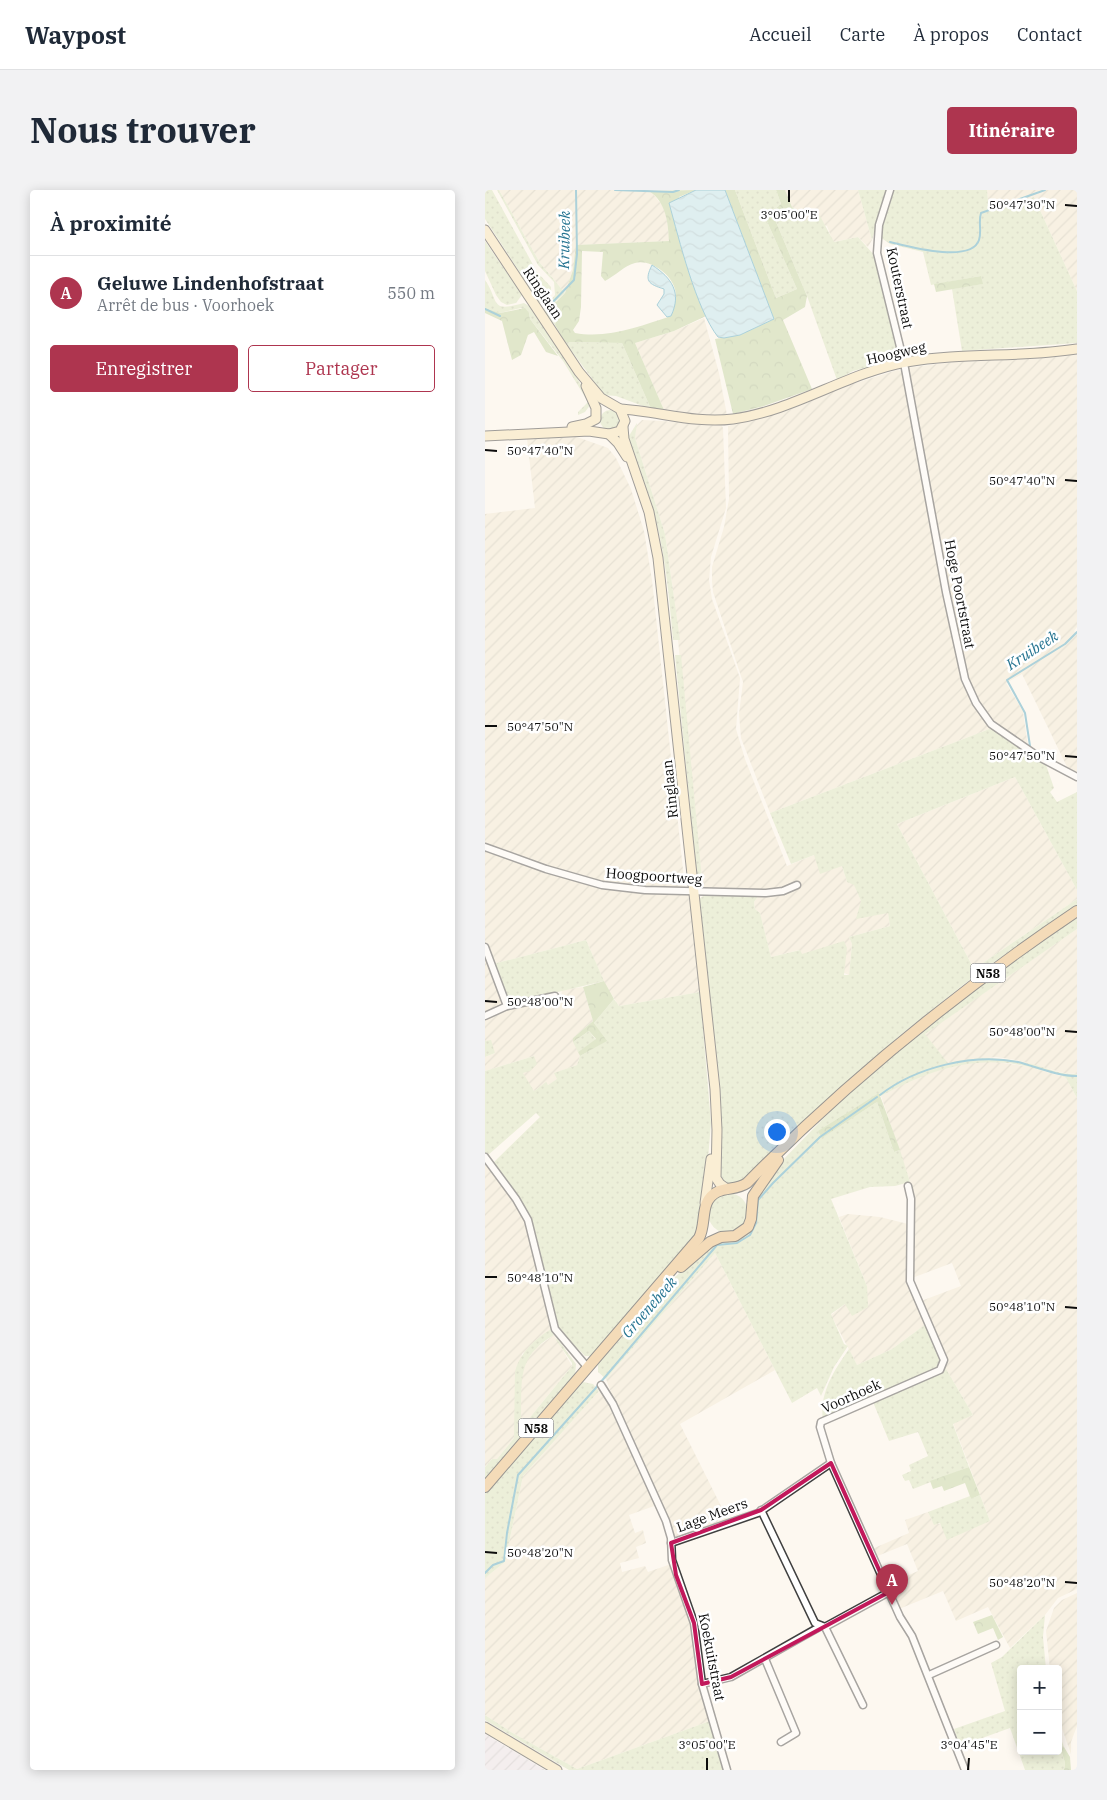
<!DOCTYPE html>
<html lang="fr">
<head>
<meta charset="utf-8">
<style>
  body { margin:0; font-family:"IBM Plex Serif",serif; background:#f2f2f3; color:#1f2937 }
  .controls { position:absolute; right:15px; bottom:15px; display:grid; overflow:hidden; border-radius:5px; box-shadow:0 2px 12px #0003 }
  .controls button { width:45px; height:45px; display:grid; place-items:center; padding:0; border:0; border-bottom:1px solid #e0e1e3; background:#fff; color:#1f2937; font:25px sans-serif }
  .you { position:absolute; left:291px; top:941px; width:18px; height:18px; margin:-12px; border:4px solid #fff; border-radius:50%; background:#1a73e8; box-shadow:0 0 0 8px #1a73e833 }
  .badge { display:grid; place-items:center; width:32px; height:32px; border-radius:50%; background:#ae354f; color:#fff; font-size:16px; font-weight:700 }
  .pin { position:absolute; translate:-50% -41px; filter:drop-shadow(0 1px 2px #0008) }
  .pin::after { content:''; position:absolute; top:26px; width:18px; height:15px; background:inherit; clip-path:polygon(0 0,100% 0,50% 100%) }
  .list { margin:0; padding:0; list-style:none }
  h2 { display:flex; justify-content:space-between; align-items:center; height:65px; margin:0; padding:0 20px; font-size:21px }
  h2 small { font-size:16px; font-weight:400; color:#747a83 }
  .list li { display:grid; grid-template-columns:32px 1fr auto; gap:15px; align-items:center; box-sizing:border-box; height:75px; padding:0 20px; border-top:1px solid #e0e1e3 }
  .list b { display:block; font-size:19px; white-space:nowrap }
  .list p { margin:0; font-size:16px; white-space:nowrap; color:#747a83 }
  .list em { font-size:16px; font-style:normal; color:#747a83 }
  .actions { display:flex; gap:10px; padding:15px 20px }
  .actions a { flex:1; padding:11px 0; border:1px solid #ae354f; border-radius:5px; text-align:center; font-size:18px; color:#ae354f }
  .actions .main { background:#ae354f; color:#fff }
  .map { position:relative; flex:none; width:592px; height:1580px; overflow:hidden; border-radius:5px }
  header { display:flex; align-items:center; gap:30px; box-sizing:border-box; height:70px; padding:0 25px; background:#fff; border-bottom:1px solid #e0e1e3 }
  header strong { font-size:24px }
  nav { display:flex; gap:28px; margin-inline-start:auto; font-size:18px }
  .intro { display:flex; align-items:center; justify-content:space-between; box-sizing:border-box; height:120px; padding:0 30px }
  h1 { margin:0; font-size:35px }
  .button { padding:12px 22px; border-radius:5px; background:#ae354f; color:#fff; font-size:18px; font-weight:700 }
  main { display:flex; gap:30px; padding:0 30px }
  aside { flex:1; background:#fff; border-radius:5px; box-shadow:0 2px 12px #0003 }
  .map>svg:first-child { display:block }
  .industrial { fill:url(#industrial-furrows) }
  .farmland { fill:url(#farmland-furrows) }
  .grass { fill:url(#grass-dots) }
  .forest { fill:url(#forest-crowns); fill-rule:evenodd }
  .water { fill:url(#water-waves); stroke:#49a2be }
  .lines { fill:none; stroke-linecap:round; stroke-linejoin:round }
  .stream { stroke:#49a2be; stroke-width:2 }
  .street-casing { stroke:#404040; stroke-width:9 }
  .secondary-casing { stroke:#2f2f2f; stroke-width:11 }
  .primary-casing { stroke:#1e1e1e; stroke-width:12 }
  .street { stroke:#fff; stroke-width:6 }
  .secondary { stroke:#f6e3b2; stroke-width:9 }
  .primary { stroke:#e9b974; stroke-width:10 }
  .marked { fill:none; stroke:#c2185b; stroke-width:4; stroke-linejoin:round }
  .ticks { fill:none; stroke:#0d0d0d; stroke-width:2 }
  .labels { text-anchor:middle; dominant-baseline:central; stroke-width:5; stroke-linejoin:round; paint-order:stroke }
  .shield { fill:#fff; stroke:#565656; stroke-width:1 }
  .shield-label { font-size:12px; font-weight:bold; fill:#0d0d0d }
  .street-label { font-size:14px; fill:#0d0d0d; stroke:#fff }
  .water-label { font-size:15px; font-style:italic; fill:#257491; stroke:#fff }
  .ticks-label { font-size:12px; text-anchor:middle; fill:#0d0d0d; stroke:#fff; stroke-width:5; stroke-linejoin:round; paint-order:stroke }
</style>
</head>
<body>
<header>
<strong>Waypost</strong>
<nav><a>Accueil</a><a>Carte</a><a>À propos</a><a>Contact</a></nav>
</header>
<div class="intro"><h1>Nous trouver</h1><a class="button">Itinéraire</a></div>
<main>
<aside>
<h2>À proximité<small></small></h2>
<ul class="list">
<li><span class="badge">A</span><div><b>Geluwe Lindenhofstraat</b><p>Arrêt de bus · Voorhoek</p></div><em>550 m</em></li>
</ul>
<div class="actions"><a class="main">Enregistrer</a><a>Partager</a></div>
</aside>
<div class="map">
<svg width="592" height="1580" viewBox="0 0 592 1580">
  <defs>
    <pattern id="industrial-furrows" width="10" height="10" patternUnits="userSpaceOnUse" patternTransform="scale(1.25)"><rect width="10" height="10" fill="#e9e3eb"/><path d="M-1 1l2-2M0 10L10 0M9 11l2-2" fill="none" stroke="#c7c2c8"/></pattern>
    <pattern id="farmland-furrows" width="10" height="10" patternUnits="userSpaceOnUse" patternTransform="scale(1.25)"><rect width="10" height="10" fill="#f1e9d2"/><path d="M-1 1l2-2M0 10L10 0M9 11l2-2" fill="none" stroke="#cdc7b3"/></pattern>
    <pattern id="grass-dots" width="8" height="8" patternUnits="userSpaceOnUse" patternTransform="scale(1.25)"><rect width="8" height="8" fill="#d8e4bd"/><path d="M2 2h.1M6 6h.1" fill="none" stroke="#b8c2a1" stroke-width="1.8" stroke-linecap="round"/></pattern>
    <pattern id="forest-crowns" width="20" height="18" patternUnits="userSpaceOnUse" patternTransform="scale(1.25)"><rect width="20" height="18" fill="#bed39e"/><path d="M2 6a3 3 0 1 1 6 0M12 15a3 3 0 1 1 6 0" fill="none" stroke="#a2b487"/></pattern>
    <pattern id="water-waves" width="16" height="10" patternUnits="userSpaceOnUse" patternTransform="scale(1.25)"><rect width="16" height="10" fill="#bae4ef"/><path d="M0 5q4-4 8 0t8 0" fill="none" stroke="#9fc2cc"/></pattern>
  </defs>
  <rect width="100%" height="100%" fill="#fdf8f0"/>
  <polygon class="industrial" points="0,1544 60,1580 0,1580"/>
  <g class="farmland">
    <polygon points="14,0 165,0 180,19 185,51 92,55 88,80 80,103 55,73"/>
    <polygon points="300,0 373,0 387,50 383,57 373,47 348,52 342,36 319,31 313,21 307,17"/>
    <polygon points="502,0 592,0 592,101 549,7 519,18 504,21"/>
    <polygon points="219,128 234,183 242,225 213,225 179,220 150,153 189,141"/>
    <polygon points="592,164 592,437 589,441 592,444 592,584 583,579 537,484 521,493 538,521 543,557 501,527 481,485 421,178 476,171"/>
    <polygon points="412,180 417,181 471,467 479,490 507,538 285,623 256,548 254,524 258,492 228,402 227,391 227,377 239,337 244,309 243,236 281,225 352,199"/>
    <polygon points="157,230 236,234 238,238 241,318 226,367 224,390 227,409 255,488 251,539 260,569 302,676 329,665 357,676 362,692 369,694 376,711 403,722 405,736 364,747 367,754 364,785 316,765 314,760 286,767 275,723 270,719 269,712 274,705 218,700 188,400 180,344 150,248 151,236"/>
    <polygon points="92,247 123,258 131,268 146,299 159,341 167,390 200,698 145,696 90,686 0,655 0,324 50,318 42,249"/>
    <polygon points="530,587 592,700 592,709 489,779 412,634"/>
    <polygon points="0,658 106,694 204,704 215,802 134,816 121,796 101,750 8,774 0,752"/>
    <polygon points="592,739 592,884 579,883 531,870 511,867 463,873 439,844"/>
    <polygon points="0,761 19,815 0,825"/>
    <polygon points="98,797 108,831 88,848 95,866 92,875 70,883 73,889 63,895 61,893 49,901 37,883 49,866 0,881 0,867 10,863 0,852 0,829 21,819 76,806 77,800"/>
    <polygon points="506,871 545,877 576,886 581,888 592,908 592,1399 573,1408 560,1425 525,1458 503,1417 471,1431 458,1401 414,1419 403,1394 433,1381 422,1354 390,1367 387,1359 424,1343 420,1330 443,1322 449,1334 505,1331 468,1233 488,1225 460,1177 462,1171 436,1111 476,1096 467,1073 427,1088 428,1008 425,992 396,906 427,889 448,881 469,875"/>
    <polygon points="0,972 37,1025 44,1044 66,1139 37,1164 29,1248 12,1269 7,1269 0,1277"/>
    <polygon points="363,1024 395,1027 423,1034 424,1091 441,1134 407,1159 372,1175 346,1125 360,1114 376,1120 382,1117 382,1096 354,1027"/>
    <polygon points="230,1063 290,1180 195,1234 243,1330 189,1347 142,1244 121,1189"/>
    <polygon points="69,1145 87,1176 42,1231 39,1231 36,1230 36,1188 40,1172 51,1158"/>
    <polygon points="114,1201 125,1216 172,1315 144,1325 150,1343 158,1340 161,1353 151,1357 154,1368 135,1373 137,1382 160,1376 163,1382 186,1374 205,1430 214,1492 225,1531 92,1579 26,1542 0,1525 0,1388 20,1372 38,1286"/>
    <polygon points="592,1403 592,1536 586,1552 586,1564 573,1527 573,1479 565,1479 561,1441 569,1418 577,1410"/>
  </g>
  <g class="grass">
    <polygon points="0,0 7,0 52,82 66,97 66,104 59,112 55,113 0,29"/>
    <polygon points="12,0 14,0 55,73 80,103 71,111 72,128 70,135 58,120 70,105 69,92 53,75"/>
    <polygon points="250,0 291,0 296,14 280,27 312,99 291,108"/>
    <polygon points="373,0 402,0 387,50"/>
    <polygon points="407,0 502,0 504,21 519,18 549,7 592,101 592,153 477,161 467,99 497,94 496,86 446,95 438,62 405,54 395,47 397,28"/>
    <polygon points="301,20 308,25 313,21 319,31 335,26 349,52 373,47 390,66 414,165 413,170 368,181 352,190 322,106 289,27"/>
    <polygon points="0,51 37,105 31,113 22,115 16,112 11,105 0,81"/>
    <path d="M0 90C15 112 4 123 39 113L44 116 94 191 106 214 100 222 93 225V222L103 212 78 171 45 129 44 123 36 118 15 123 0 118Z"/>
    <polygon points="80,152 137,153 166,219 131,206 119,205"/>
    <circle cx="125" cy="230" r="10"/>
    <path d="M152 233 150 248 180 344 195 450H188C185 416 182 382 175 348 168 314 154 281 142 249Z"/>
    <polygon points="190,465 196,465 218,700 213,698"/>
    <polygon points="507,538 560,572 569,598 565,602 572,612 592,602 592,700 530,587 412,634 489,779 592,709 592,715 492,784 414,846 254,996 246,996 235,990 234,903 214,709 221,704 274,705 269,712 270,719 275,723 286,767 315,760 317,764 359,751 362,758 359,785 364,785 367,754 364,747 405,736 403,723 371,729 376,711 369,695 362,692 357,676 335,684 329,665 306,674 285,623"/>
    <path d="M592 726V739L440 844 463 873C493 866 521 867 551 875 564 879 578 885 592 884V908L581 888C572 883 561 881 551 879 495 862 446 879 396 906L394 903 338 947 392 912 409 962 415 960 425 992 410 996 385 997 346 1009 382 1096 383 1117 367 1126 360 1114 346 1124 359 1154 363 1156 349 1177 336 1206 332 1198 307 1213 230 1063 121 1189 113 1182V1174L190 1087 224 1055 259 1046 267 1036 270 1011 293 975 368 898 488 799Z"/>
    <polygon points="101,750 119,791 23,814 8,774"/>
    <polygon points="215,802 226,933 220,1006 213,1044 107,1166 100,1166 72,1138 47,1037 8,973 55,927 51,923 2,966 0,964 0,881 49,866 52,874 45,881 38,883 49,901 61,892 63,895 72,889 69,883 92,875 95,866 121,851 109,833 129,809 134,816"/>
    <polygon points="104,841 111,850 93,862 88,852"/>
    <polygon points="6,850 10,863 0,867 0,851"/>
    <circle cx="243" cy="1023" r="20"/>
    <path d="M441 1134 457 1168 454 1178 338 1229C334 1203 350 1179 364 1159L372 1175 407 1159Z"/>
    <path d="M66 1139 69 1145C31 1167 37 1191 36 1230L42 1231 87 1176V1173L71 1150 72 1148 91 1174 90 1186 0 1290V1277L7 1269H12L29 1248 30 1182C35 1162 50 1149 66 1139Z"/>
    <polygon points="460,1177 488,1225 468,1234 484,1277 428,1299 424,1290 420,1291 417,1285 426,1281 424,1275 443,1266 433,1242 404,1251 388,1212 457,1180"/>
    <polygon points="98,1192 108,1194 114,1201 38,1286 20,1372 0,1388 0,1303"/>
    <polygon points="495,1305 505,1331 462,1350 455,1333 449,1335 443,1322 485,1306 486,1309"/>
    <polygon points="560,1425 558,1447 561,1479 536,1479 536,1561 573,1561 573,1541 579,1557 576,1559 580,1573 579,1580 540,1580 525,1538 475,1556 469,1539 520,1521 506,1473 517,1467"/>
    <polygon points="0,1525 26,1542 92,1579 225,1531 240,1580 84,1580 0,1530"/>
  </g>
  <g class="forest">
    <path d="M211 0 194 7 195 54 221 126 189 141 150 153 179 220 166 219 137 153 80 152 70 135 72 128 64 119 80 103 88 80 91 55 184 51C183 32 181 12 164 1ZM97 61 118 62 116 86 120 91C130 86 140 75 150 73 165 69 186 84 190 99 192 106 188 118 186 126 156 136 123 149 90 143L88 140 94 131 96 117Z"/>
    <polygon points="240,0 250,0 291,108 312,99 280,27 296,14 291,0 300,0 307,17 313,21 309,25 301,20 289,27 322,106 320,117 298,130 327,199 279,216 248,224 230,149 255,145 289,129"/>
    <polygon points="496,86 498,94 451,102 449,94"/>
    <polygon points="0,118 15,123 40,118 44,123 45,129 73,166 61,162 49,142 43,145 36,165 27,170 17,131 0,123"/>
    <polygon points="119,791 129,809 109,833 122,851 95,866 93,862 111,849 104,841 88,852 88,848 108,831 98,797"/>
    <polygon points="394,903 415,960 409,962 392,912 337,948 333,941"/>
    <polygon points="484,1277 495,1305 486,1309 480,1293 459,1301 457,1296 448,1299 445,1291"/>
    <polygon points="507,1425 518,1447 513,1450 508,1438 493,1444 488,1432"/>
    <polygon points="579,1557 585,1567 586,1580 579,1580 580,1573 576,1559"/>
  </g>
  <g class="water">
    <path d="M211 0H240L289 129 255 145 239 148 233 147C211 119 194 49 184 13Z"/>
    <path d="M167 75C187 88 197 103 186 126L182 127 172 115 179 104V99C163 94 159 91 167 75Z"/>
  </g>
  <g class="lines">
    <g class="stream">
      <polyline points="130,0 188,2 194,0"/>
      <path d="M405 52C422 56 486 74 494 50 497 41 493 32 496 23L560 0"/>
      <polyline points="0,119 15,126"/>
      <polyline points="61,119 89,90 92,64 91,0"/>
      <polyline points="545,556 540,523 522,490 580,454 592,442"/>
      <path d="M395 905C431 877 488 863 533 872 552 877 572 886 592 886"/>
      <polyline points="0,1383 8,1375 19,1371 22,1343 33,1285 109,1200 232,1055 252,1053 265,1045 271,1033 273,1010 288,993 335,947 392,907"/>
    </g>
    <defs>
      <g id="street">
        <polyline points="405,0 394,35 392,63 419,173 461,402 480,489 491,513 506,534 554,567 592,587"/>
        <polyline points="0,657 61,679 117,695 160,700 281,703 298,701 312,695"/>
        <polyline points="0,757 22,816"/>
        <polyline points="0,826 22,816 70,806"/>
        <polyline points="0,967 31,1009 43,1030 70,1139 103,1178"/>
        <polyline points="423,996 426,1009 425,1091 459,1170 455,1180 336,1232 335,1237 346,1273 415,1427 427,1446 480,1580"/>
        <polyline points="116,1195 128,1214 181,1331 186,1348 187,1370 209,1433 217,1494 242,1580"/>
        <polyline points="276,1320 330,1433 340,1437"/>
        <polyline points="186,1353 273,1323 346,1273"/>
        <polyline points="280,1469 311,1543 296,1552"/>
        <polyline points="444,1485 511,1455"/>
        <polyline points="217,1494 246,1487 336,1436"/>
        <polyline points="378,1515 340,1437 404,1402"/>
      </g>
      <g id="secondary">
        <polyline points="0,40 94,182 116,208 135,219 140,231 135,241 124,244 104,241 0,246"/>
        <polyline points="101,196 111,218 111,227"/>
        <path d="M135 219C173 221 210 234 248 229 308 221 362 183 421 172 478 162 536 168 592 159"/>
        <polyline points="87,237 101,234 111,229"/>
        <polyline points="138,237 139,249 164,322 173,368 230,899 232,940 231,988 235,994 242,999"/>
        <polyline points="124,244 133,253 142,267"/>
        <polyline points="220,1013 226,969"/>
        <polyline points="0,1537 72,1580"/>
      </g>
      <g id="primary">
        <polyline points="196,1077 225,1052 236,1047 250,1046 263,1037 266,1029 268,1006 293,970"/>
        <path d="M0 1297 214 1048C222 1033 214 1011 232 1002 242 997 252 1000 262 993 363 891 473 801 592 721"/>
      </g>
    </defs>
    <use href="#street" class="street-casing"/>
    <use href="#secondary" class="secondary-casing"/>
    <use href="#primary" class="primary-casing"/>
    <use href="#street" class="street"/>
    <use href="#secondary" class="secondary"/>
    <use href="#primary" class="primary"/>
  </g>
  <path d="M0 0H592V1580H0ZM346 1273 404 1402 246 1487 217 1494 209 1433 191 1385 186 1353 276 1320Z" fill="#fdf8f0" fill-opacity=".55" fill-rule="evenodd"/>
  <path class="marked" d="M346 1273 404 1402 246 1487 217 1494 209 1433 191 1385 186 1353 276 1320Z"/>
  <path class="ticks" d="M304 12V0M580 15 592 16M0 260 12 261M580 290 592 291M0 536H12M580 566 592 567M0 811 12 812M580 841 592 842M0 1087H12M580 1117 592 1118M0 1362 12 1363M580 1392 592 1393M222 1580V1568M483 1580 484 1568"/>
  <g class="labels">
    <g class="shield">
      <rect x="485.5" y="773.5" width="35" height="19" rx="4"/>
      <rect x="33.5" y="1228.5" width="35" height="19" rx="4"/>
    </g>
    <g class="shield-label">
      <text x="503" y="783">N58</text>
      <text x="51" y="1238">N58</text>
    </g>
    <g class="street-label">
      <text transform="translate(415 98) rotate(78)">Kouterstraat</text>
      <text transform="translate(58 103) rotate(56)">Ringlaan</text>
      <text transform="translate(411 163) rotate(-13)">Hoogweg</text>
      <text transform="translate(475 404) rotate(79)">Hoge Poortstraat</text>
      <text transform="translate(185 599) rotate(-96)">Ringlaan</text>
      <text transform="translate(169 686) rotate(4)">Hoogpoortweg</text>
      <text transform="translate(366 1206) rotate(-24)">Voorhoek</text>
      <text transform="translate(227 1325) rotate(-20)">Lage Meers</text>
      <text transform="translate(227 1467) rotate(79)">Koekuitstraat</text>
    </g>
    <g class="water-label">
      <text transform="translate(79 50) rotate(-89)">Kruibeek</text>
      <text transform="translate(547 460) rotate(-33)">Kruibeek</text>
      <text transform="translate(164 1117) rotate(-49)">Groenebeek</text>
    </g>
  </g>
  <g class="ticks-label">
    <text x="537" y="19">50°47'30"N</text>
    <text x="304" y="29">3°05'00"E</text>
    <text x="55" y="265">50°47'40"N</text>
    <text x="537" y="295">50°47'40"N</text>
    <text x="55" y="541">50°47'50"N</text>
    <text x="537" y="570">50°47'50"N</text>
    <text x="55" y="816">50°48'00"N</text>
    <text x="537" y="846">50°48'00"N</text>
    <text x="55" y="1092">50°48'10"N</text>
    <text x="537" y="1121">50°48'10"N</text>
    <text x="55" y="1367">50°48'20"N</text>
    <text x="537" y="1397">50°48'20"N</text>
    <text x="222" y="1559">3°05'00"E</text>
    <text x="484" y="1559">3°04'45"E</text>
  </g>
</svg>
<div class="controls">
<button>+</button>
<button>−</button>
</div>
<div class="you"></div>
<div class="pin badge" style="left:407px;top:1415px">A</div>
</div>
</main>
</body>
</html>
